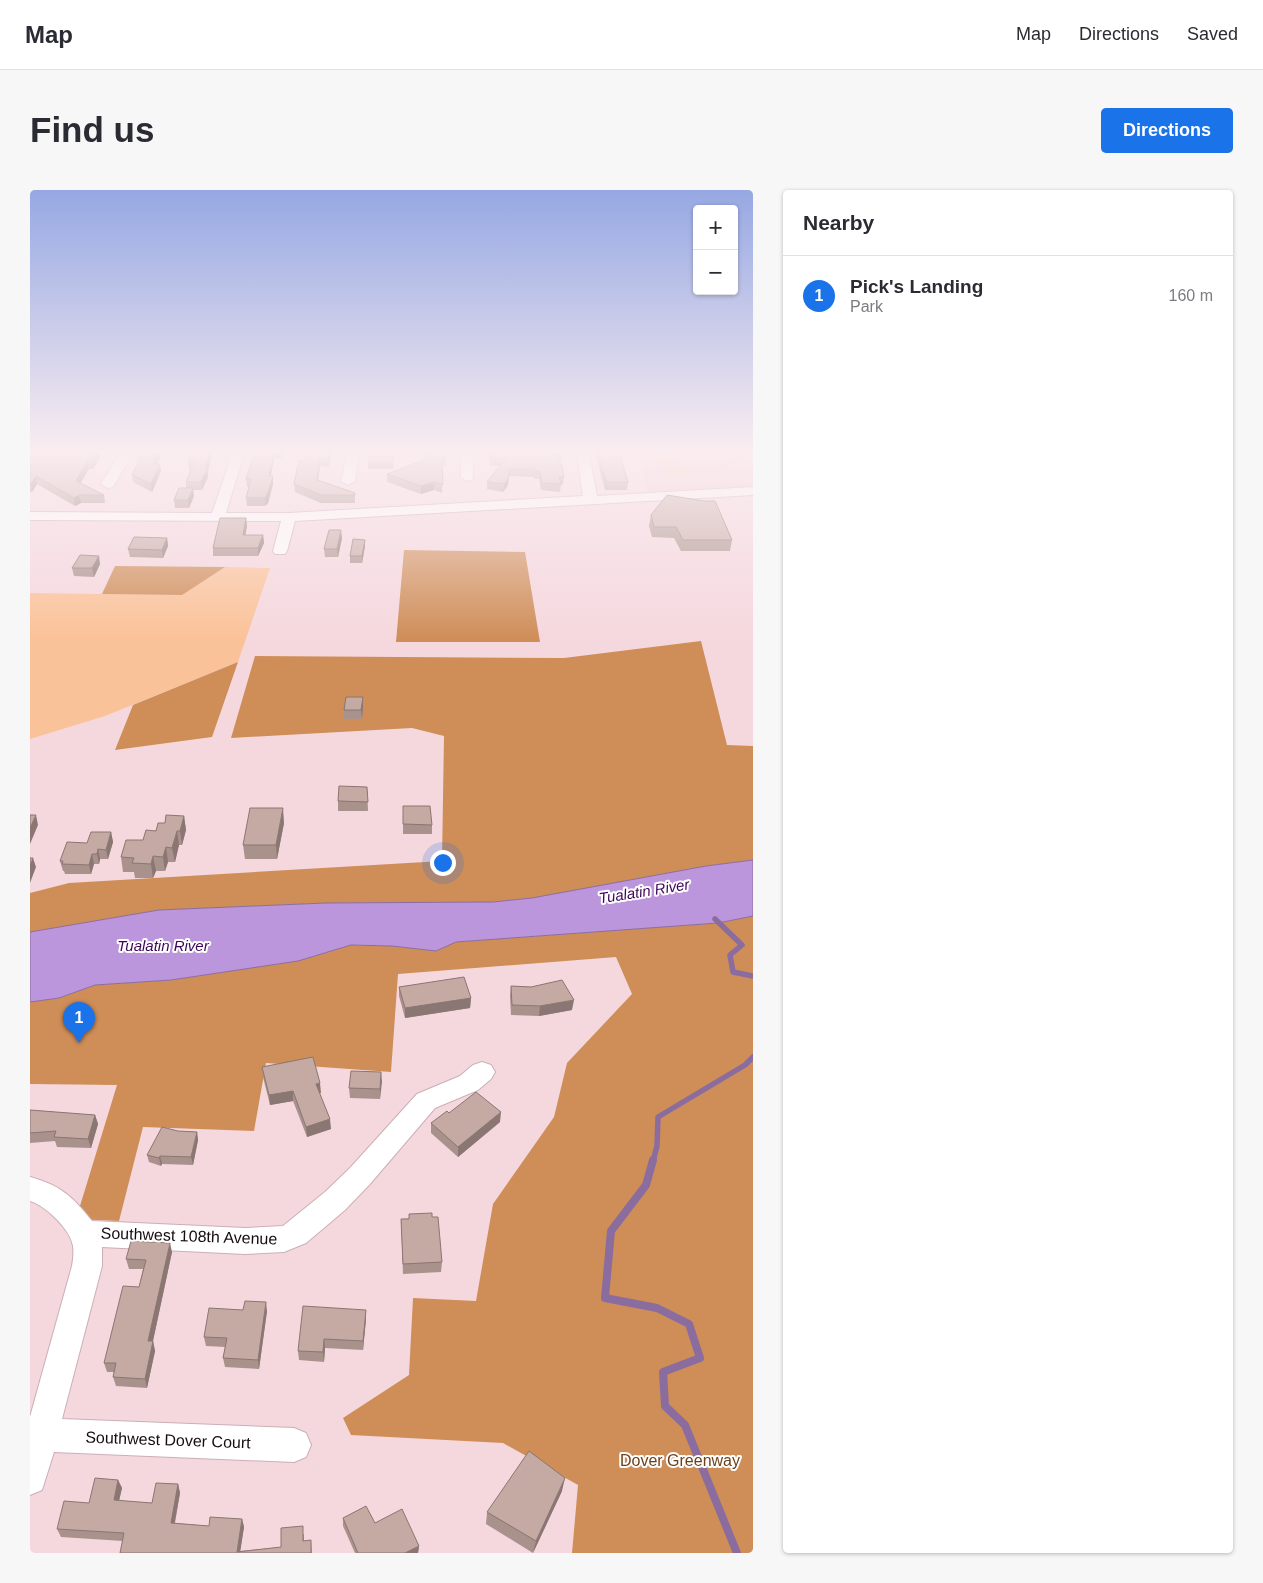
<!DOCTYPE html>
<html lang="en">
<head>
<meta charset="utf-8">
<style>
  body { margin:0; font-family:Arial,sans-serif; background:#f7f7f7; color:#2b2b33 }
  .controls { position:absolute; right:15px; top:15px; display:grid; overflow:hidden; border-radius:5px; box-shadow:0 1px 4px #0004 }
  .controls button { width:45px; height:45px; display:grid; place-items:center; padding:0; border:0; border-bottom:1px solid #e1e1e2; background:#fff; color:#2b2b33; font:25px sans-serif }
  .you { position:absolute; left:412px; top:672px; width:18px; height:18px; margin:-12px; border:4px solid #fff; border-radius:50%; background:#1a73e8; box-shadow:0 0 0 8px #1a73e833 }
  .badge { display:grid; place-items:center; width:32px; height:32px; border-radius:50%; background:#1a73e8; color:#fff; font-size:16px; font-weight:700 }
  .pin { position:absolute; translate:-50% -41px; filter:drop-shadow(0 1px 2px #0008) }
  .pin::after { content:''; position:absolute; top:26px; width:18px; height:15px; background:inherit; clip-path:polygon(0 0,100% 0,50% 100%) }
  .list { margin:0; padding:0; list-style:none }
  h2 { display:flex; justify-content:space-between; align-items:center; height:65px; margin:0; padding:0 20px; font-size:21px }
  h2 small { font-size:16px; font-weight:400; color:#7c7c81 }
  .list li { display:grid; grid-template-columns:32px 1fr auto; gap:15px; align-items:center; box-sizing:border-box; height:80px; padding:0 20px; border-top:1px solid #e1e1e2 }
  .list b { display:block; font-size:19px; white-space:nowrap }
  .list p { margin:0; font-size:16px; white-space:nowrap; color:#7c7c81 }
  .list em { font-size:16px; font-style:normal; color:#7c7c81 }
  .map { position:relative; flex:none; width:723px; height:1363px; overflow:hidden; border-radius:5px }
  header { display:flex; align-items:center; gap:30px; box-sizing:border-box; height:70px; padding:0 25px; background:#fff; border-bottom:1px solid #e1e1e2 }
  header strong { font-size:24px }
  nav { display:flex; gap:28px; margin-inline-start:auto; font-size:18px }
  .intro { display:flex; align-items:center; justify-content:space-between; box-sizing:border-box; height:120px; padding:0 30px }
  h1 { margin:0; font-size:35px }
  .button { padding:12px 22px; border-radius:5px; background:#1a73e8; color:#fff; font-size:18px; font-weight:700 }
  main { display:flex; gap:30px; padding:0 30px }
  aside { flex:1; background:#fff; border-radius:5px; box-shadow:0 1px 4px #0004 }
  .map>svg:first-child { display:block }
  .built { fill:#eec8d1 }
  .green { fill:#fac298 }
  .forest { fill:#cf8d58 }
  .water { fill:#bc96dc; stroke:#8a6d9e }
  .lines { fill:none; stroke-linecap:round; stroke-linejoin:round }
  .stream-far1 { stroke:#8a6d9e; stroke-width:5.5 }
  .stream { stroke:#8a6d9e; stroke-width:8 }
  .minor-casing { stroke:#cbafb5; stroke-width:2 }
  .minor { fill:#fff; fill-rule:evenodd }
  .wall { fill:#a9918c }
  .shaded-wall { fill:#8a7672 }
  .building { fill:#c5a9a3; stroke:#8a7672 }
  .labels { text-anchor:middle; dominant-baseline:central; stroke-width:4; stroke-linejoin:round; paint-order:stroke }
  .water-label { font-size:15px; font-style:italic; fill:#3e065b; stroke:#fff }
  .near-street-label { font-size:16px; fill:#160c0f; stroke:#fff }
  .near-park-label { font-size:16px; fill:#6e411a; stroke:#fff }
</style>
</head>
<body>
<header>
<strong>Map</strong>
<nav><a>Map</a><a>Directions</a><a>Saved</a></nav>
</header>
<div class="intro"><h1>Find us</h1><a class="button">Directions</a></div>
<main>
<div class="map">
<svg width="723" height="1363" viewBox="0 0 723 1363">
  <rect width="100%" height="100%" fill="#f5d8de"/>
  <polygon class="built" points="606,259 723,259 723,297 618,303"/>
  <g class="green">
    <path d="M624 259H629C637 279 693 284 705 267L703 259H709L711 267C700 286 651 280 634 271L637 278H655L659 285 633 284Z"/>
    <polygon points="195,377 240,378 208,472 75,526 0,549 0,403 151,405"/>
  </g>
  <g class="forest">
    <polygon points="374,360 495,362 510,452 366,452"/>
    <polygon points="85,376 195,377 152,405 72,404"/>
    <polygon points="671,451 697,555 723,556 723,670 676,676 502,708 463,712 296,713 129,720 0,742 0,703 39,693 412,671 414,546 382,538 201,548 225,466 534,468"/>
    <polygon points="208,472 182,547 85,560 103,515"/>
    <polygon points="723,726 723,1363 542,1363 548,1295 473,1253 321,1245 313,1228 379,1185 383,1108 446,1111 463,1014 524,927 537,873 602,804 586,767 368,784 361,882 236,873 224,941 113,937 89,1031 46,1029 87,895 0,894 0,812 29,808 65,795 141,790 268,771 321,755 362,756 406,761 426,752 688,733"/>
  </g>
  <polygon class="water" points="723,670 723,726 688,733 426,752 406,761 362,756 321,755 268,771 141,790 65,795 29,808 0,812 0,742 129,720 296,713 463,712 502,708 676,676"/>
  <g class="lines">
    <g class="stream-far1">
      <polyline points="685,729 712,755 700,765 703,782 723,786"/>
      <polyline points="623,971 627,956 628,927 715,875 723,867"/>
    </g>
    <polyline class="stream" points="623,970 616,995 581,1041 575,1108 627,1118 659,1134 670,1168 633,1182 635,1216 655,1235 707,1363"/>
    <defs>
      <g id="minor">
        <polygon points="0,259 141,259 212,261 214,264 196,323 259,323 553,306 546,259 558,259 567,306 723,297 723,305 265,331 257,361 255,364 245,364 243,361 251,331 0,330 0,322 182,323 201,268 101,266 83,297 78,298 71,294 89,265 0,264"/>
        <polygon points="318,259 330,259 325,291 318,295 311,291"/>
        <polygon points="431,259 443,259 443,287 442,290 437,291 431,287"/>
        <path d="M452 872 461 875 465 882 461 889 448 900 405 918 340 994 315 1020 276 1053 254 1062 215 1064 72 1057V1076L32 1229 264 1238 276 1243 281 1255 276 1267 264 1272 24 1262 12 1300 0 1305V1227L42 1076C43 1070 44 1062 43 1056 41 1040 15 1015 0 1011V987C30 995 42 1006 62 1031L215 1038 253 1036 295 1002 320 978 387 904 430 886 443 875Z"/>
      </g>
    </defs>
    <use href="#minor" class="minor-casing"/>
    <use href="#minor" class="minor"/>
  </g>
  <g class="wall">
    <polygon points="0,259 70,267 63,279 59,279 50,293 74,305 75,313 51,313 45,316 7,294 2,302 0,302"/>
    <polygon points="226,259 255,259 252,268 244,268 241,286 243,294 238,313 235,316 217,316 216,308 219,297 217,297 216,289"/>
    <polygon points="278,259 302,259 299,277 290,276 288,290 325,303 325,313 291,313 265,302 264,294 275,271"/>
    <polygon points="340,259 365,259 363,279 338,279 338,272"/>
    <polygon points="416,259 416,275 412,275 412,303 404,300 391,304 357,292 357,284 394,270"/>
    <polygon points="453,259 531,259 532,264 531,272 529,272 534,287 533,295 531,295 530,302 511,300 509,289 504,289 504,287 479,286 478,295 473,302 457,299 457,292 470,276 460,276 459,264 453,264"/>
    <polygon points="564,259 588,259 598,292 597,300 575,300"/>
    <polygon points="180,262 181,269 178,281 178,287 172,300 163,300 164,306 159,318 145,318 144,310 156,298 156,292 161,280 159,280 158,272"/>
    <polygon points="109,267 130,268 127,274 131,281 122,302 103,292 102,285 109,270"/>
    <polygon points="621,325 702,350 700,361 651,361 644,348 622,347 619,336"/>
    <polygon points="216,328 217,336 215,345 233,345 234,353 228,366 183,366 183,358"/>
    <polygon points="137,348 138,356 133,368 100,367 98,359"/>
    <polygon points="312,348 308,367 295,367 294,359"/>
    <polygon points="335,350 335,356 332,373 320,373 320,366"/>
    <polygon points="70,374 64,387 44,386 42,378"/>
    <polygon points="333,507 333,516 332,529 314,529 314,520"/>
    <polygon points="337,597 338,621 308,621 308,611"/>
    <polygon points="373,616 402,635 402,644 373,644"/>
    <polygon points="154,626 156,640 152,655 149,655 145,672 138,672 135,681 126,681 123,688 105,688 104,682 93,682 91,667 135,633"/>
    <polygon points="254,633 247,669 215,669 213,655"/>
    <polygon points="81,642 83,652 78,669 70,669 69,674 64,674 61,684 35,684 34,681 33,681 30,671 57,653"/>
    <polygon points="481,796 501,797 542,820 509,826 481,825 480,806"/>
    <polygon points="369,797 441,808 440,818 375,828 369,806"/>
    <polygon points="232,877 291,903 289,903 301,939 277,947 263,911 240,915 233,887"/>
    <polygon points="351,882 350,909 320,908 319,898"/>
    <polygon points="0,920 65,925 68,934 61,958 27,957 25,951 0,953"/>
    <polygon points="419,923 470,932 428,967 401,943 401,933"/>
    <polygon points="148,941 167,942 168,950 163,975 132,974 131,976 119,972 117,965"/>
    <polygon points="402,1027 412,1072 411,1082 373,1084 371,1029"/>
    <polygon points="142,1062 123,1151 125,1161 117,1198 86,1196 83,1187 84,1182 77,1182 74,1173 109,1097 113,1079 99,1079 96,1069"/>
    <polygon points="336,1120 336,1129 333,1160 295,1158 294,1172 269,1170 268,1161"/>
    <polygon points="237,1121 229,1179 195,1177 193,1168 195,1157 176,1156 174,1147"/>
    <polygon points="88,1290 92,1298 89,1311 122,1313 148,1294 150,1303 145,1333 179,1336 212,1329 214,1337 210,1361 251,1357 274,1344 274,1351 281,1350 282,1363 90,1363 93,1351 31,1347 27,1339"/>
    <polygon points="532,1301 503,1363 456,1334 457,1322"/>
    <polygon points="313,1328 389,1356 388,1363 325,1363 313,1336"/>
  </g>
  <g class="shaded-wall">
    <polygon points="68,259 70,267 63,279 62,271"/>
    <polygon points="252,259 255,259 252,268"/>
    <polygon points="301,259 302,259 299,277 299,269"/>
    <polygon points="129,261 130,268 124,281 123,274"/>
    <polygon points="244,261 244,268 239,294 239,286"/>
    <polygon points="180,262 181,269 178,281 178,287 172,300 171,292"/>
    <polygon points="290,269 290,276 287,297 287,290"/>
    <polygon points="57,271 59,279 47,299 46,291"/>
    <polygon points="130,274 131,281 122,302 121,294"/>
    <polygon points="6,286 7,294 2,302 1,294"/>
    <polygon points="243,286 243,294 238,313 235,316 235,308"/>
    <polygon points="479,287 478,295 473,302 474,294"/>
    <polygon points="404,292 404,300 391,304 391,296"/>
    <polygon points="163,298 164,306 159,318 158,310"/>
    <polygon points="49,305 51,313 45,316 44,308"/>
    <polygon points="216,328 217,336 214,353 213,345"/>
    <polygon points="311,340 312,348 308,367 307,359"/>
    <polygon points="233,345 234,353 228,366 228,358"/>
    <polygon points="137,348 138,356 133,368 132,360"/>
    <polygon points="335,350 335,356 332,373 332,366"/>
    <polygon points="69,366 70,374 64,387 62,378"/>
    <polygon points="333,507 333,516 332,529 331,520"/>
    <polygon points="253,618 254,633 247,669 246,655"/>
    <polygon points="6,625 8,635 0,654 0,638"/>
    <polygon points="154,626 156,640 152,655 150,641"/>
    <polygon points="147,641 149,655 145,672 142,658"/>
    <polygon points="81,642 83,652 78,669 76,660"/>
    <polygon points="136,657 138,672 135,681 133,667"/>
    <polygon points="68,659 70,669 69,674 67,664"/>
    <polygon points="62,664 64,674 61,684 59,675"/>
    <polygon points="123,666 126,681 123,688 121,674"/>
    <polygon points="3,668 6,677 0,693 0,676"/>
    <polygon points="441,808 440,818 375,828 375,818"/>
    <polygon points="544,810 542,820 509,826 510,816"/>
    <polygon points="351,882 352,892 350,909 350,899"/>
    <polygon points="290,893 291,903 286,904 286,894"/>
    <polygon points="263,901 263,911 240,915 239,905"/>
    <polygon points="471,922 470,932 428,967 428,957"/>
    <polygon points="65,925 68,934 61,958 58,949"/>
    <polygon points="300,929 301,939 277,947 276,937"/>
    <polygon points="167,942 168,950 163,975 161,967"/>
    <polygon points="130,966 132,974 131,976 129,968"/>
    <polygon points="140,1053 142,1062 121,1160 118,1151"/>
    <polygon points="236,1112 237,1121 229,1179 228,1170"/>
    <polygon points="336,1120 336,1129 333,1160 333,1151"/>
    <polygon points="294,1149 295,1158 294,1172 293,1162"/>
    <polygon points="123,1151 125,1161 117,1198 115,1189"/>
    <polygon points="535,1288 532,1301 503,1363 506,1351"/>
    <polygon points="88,1290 92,1298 87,1319 84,1310"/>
    <polygon points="148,1294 150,1303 143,1341 141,1333"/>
    <polygon points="212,1329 214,1337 210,1363 207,1362"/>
    <polygon points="389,1356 388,1363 375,1363"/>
  </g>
  <g class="building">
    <polygon points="0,259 68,259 62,271 57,271 46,291 74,305 49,305 44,308 6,286 1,294 0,294"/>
    <polygon points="226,259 252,259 252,261 244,261 239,286 243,286 237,305 235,308 216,308 221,289 216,289"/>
    <polygon points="278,259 301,259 299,269 290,269 287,290 325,303 325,305 291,305 264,294 269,270 275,271"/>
    <polygon points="340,259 364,259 363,272 338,272"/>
    <polygon points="394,259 416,259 416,267 412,267 413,295 404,292 391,296 357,284 394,270"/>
    <polygon points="459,259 531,259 532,264 525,264 532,275 534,287 529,287 531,294 512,293 510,282 505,281 504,279 478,279 479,287 474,294 457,292 476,268 460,268"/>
    <polygon points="567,259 588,259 598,292 576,292"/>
    <polygon points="112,261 129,261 123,274 130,274 121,294 102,285 111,267 109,267"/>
    <polygon points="161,262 180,262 175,279 177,279 171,292 156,292 164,272 158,272"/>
    <polygon points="149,298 163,298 158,310 144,310"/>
    <polygon points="637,305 674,311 685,311 702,350 653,350 646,337 624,337 621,325"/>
    <polygon points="190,328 216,328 213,345 233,345 228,358 183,358"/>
    <polygon points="299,340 311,340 307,359 294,359"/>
    <polygon points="104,347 137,348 132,360 98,359"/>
    <polygon points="323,349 335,350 332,366 320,366"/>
    <polygon points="50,365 69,366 62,378 42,378"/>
    <polygon points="316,507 333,507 331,520 314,520"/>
    <polygon points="309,596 337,597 338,612 308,611"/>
    <polygon points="373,616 400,616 402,635 373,634"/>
    <polygon points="220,618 253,618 246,655 213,655"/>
    <polygon points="0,625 6,625 0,638"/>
    <polygon points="136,625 154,626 150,641 147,641 142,658 136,657 133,667 123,666 121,674 102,673 104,668 91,667 96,650 113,650 116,640 126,641 128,633 135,633"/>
    <polygon points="61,642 81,642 76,660 68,659 67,664 62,664 59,675 32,674 33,671 30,671 37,652 57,653"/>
    <polygon points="0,668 3,668 0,676"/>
    <polygon points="434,787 441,808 375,818 369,797"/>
    <polygon points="532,790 544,810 510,816 482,815 481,796 501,797"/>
    <polygon points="283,867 290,893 286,894 300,929 276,937 263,901 239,905 232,877"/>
    <polygon points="321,881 351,882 350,899 319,898"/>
    <polygon points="446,902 471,922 428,957 401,933 417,921 419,923"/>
    <polygon points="0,920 65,925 58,949 24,947 26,941 0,943"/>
    <polygon points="132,937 148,941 167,942 161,967 130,966 129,968 117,965"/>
    <polygon points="402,1023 402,1027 408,1027 412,1072 373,1074 371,1029 379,1029 379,1024"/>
    <polygon points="101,1051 140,1053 118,1151 123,1151 115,1189 83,1187 86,1173 74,1173 93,1096 109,1097 116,1070 96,1069"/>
    <polygon points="215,1111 236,1112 228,1170 193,1168 197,1148 174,1147 179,1118 213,1120"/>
    <polygon points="273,1116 336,1120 333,1151 294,1149 293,1162 268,1161"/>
    <polygon points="499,1261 535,1288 506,1351 457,1322"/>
    <polygon points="65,1288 88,1290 84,1310 122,1313 126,1293 148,1294 141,1333 179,1336 180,1327 212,1329 207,1362 251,1357 251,1338 273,1336 273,1351 281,1350 281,1363 90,1363 94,1343 27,1339 34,1311 59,1313"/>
    <polygon points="336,1316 345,1333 372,1319 389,1356 375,1363 328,1363 313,1328"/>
  </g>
  <linearGradient id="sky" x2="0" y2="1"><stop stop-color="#96a8e3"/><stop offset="0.58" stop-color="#faedf0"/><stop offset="1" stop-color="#faedf0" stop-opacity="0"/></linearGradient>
  <rect width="723" height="450" fill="url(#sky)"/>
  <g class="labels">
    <g class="water-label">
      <text transform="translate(614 701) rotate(-9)">Tualatin River</text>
      <text x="133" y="755">Tualatin River</text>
    </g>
    <g class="near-street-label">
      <text transform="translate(159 1046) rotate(2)">Southwest 108th Avenue</text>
      <text transform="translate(138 1250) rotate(2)">Southwest Dover Court</text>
    </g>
    <g class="near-park-label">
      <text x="650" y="1270">Dover Greenway</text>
    </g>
  </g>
</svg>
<div class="controls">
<button>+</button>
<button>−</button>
</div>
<div class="you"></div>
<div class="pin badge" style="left:49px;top:853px">1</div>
</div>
<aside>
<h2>Nearby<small></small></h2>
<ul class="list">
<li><span class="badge">1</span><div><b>Pick's Landing</b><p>Park</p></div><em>160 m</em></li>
</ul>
</aside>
</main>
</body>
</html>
